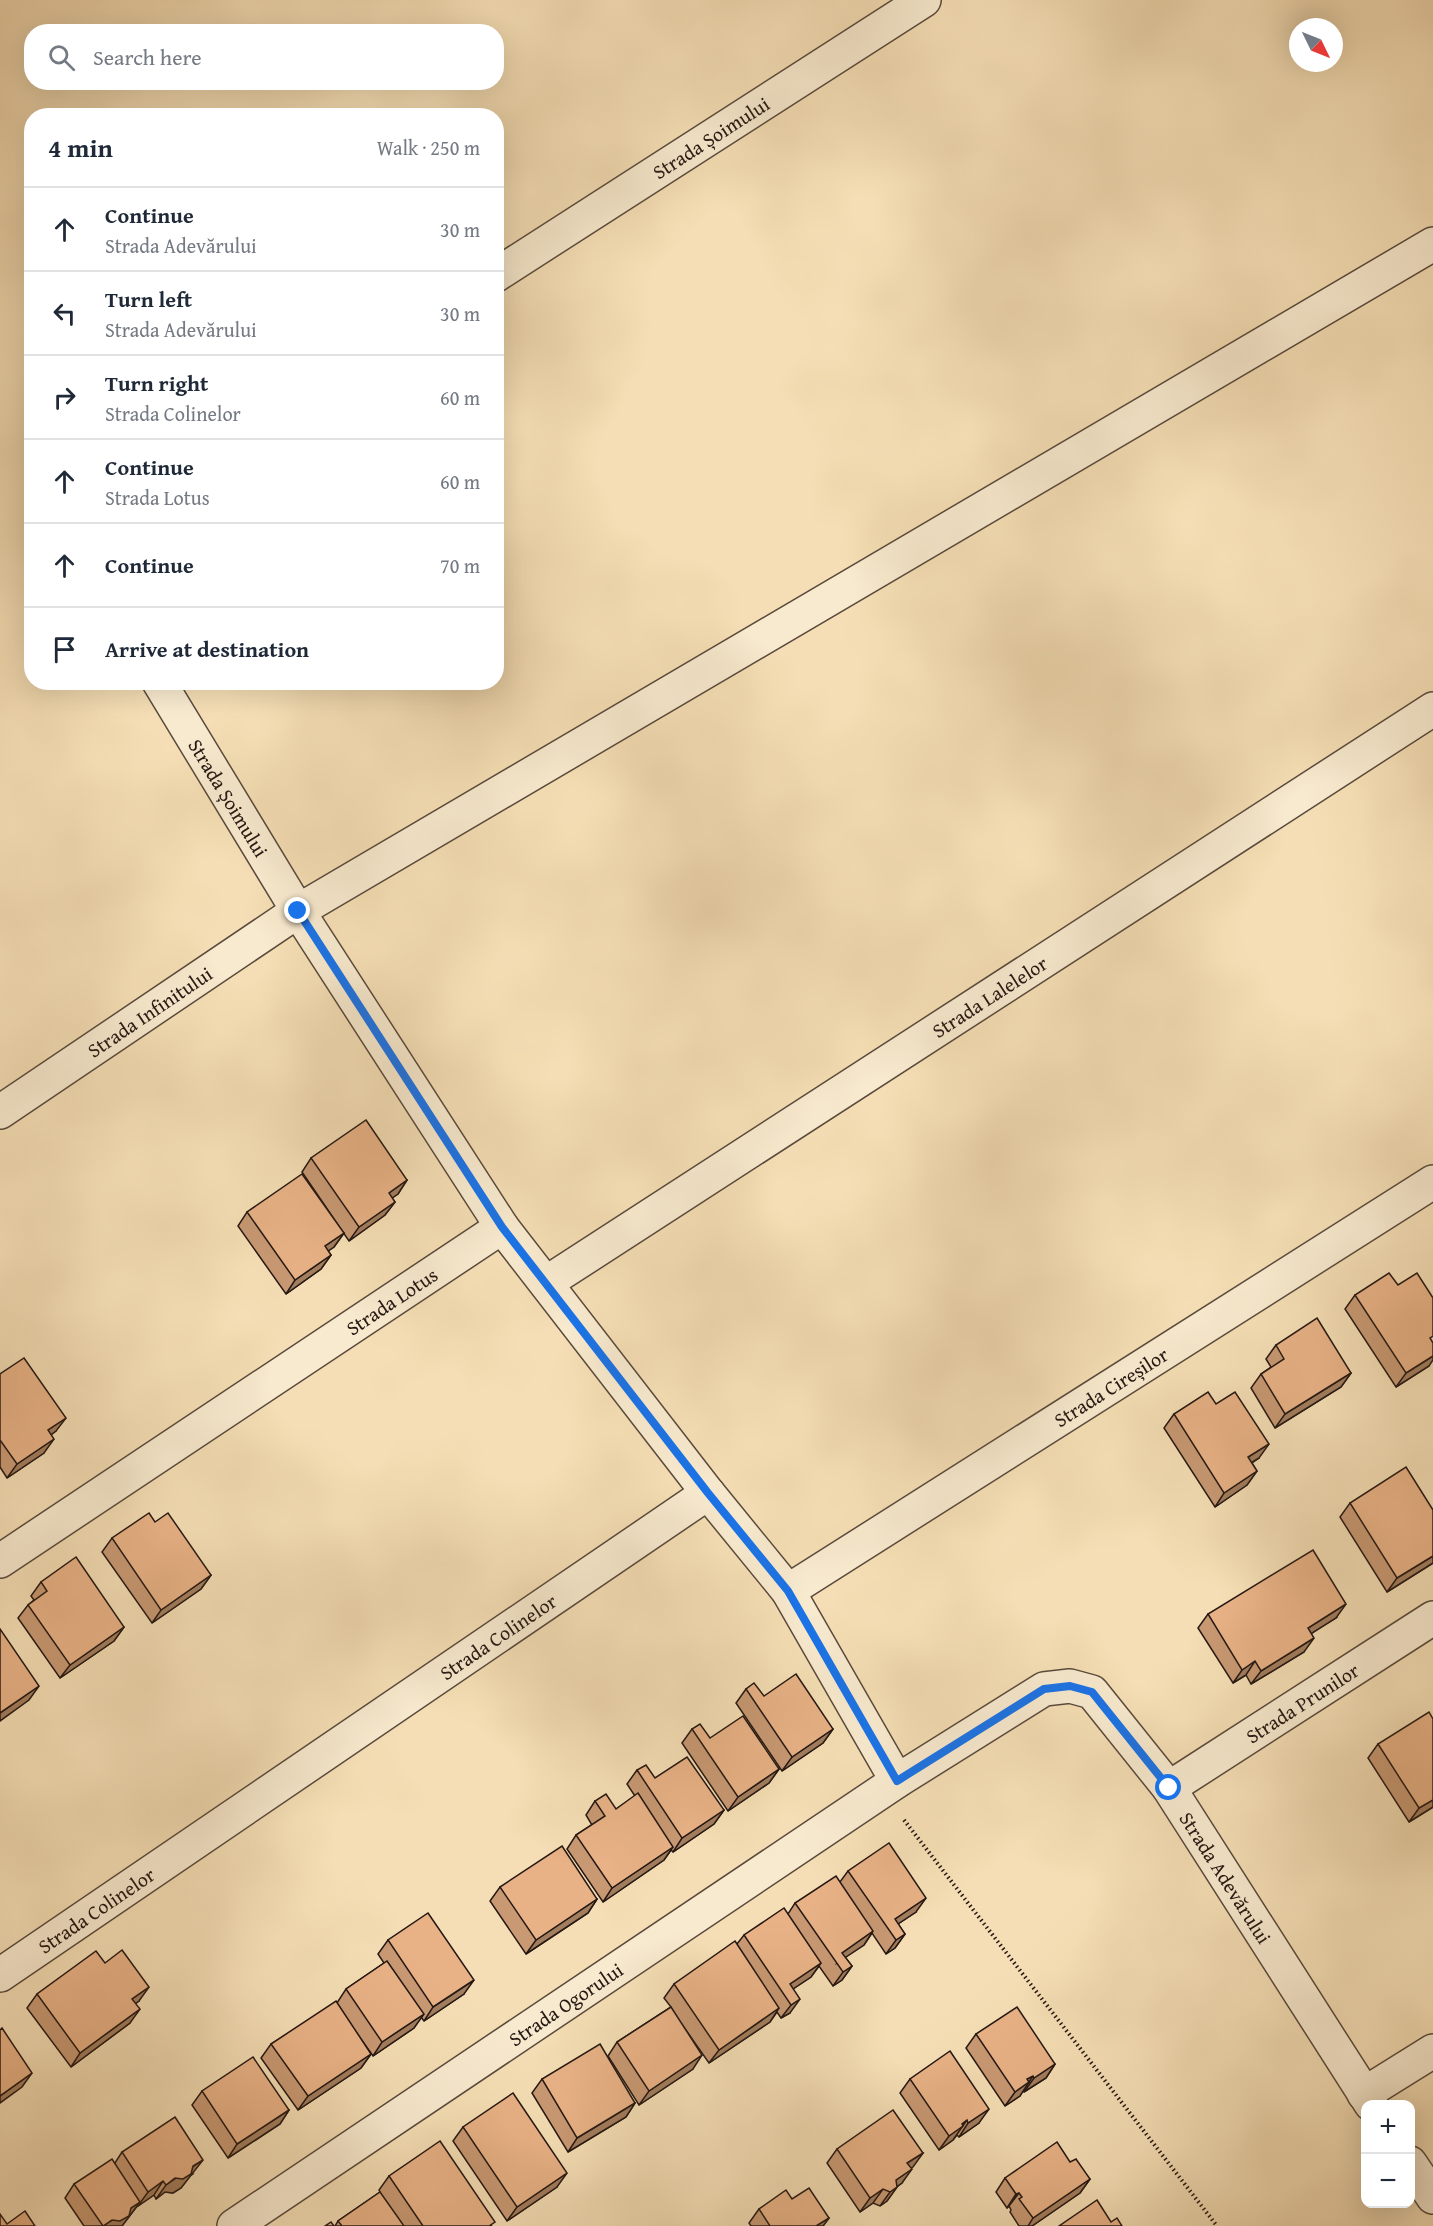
<!DOCTYPE html>
<html lang="en">
<head>
<meta charset="utf-8">
<style>
  body { margin:0; font-family:"Gentium Book Plus",serif; background:#f6f6f7; color:#1f2937 }
  .controls { position:absolute; right:18px; bottom:18px; display:grid; overflow:hidden; border-radius:12px; box-shadow:0 6px 24px #0002 }
  .controls button { width:54px; height:54px; display:grid; place-items:center; padding:0; border:0; border-bottom:2px solid #e0e1e3; background:#fff; color:#1f2937; font:30px sans-serif }
  .compass { position:absolute; left:1289px; top:18px; width:54px; height:54px; border-radius:50%; background:#fff; box-shadow:0 6px 24px #0002; rotate:133deg }
  .stop { position:absolute; width:18px; height:18px; margin:-14px; border:4px solid #1a73e8; border-radius:50%; background:#fff }
  .stop.end { background:#1a73e8; border-color:#fff; box-shadow:0 2px 6px #0008 }
  .list { margin:0; padding:0; list-style:none }
  h2 { display:flex; justify-content:space-between; align-items:center; height:78px; margin:0; padding:0 24px; font-size:26px }
  h2 small { font-size:20px; font-weight:400; color:#747a83 }
  .list li { display:grid; grid-template-columns:39px 1fr auto; gap:18px; align-items:center; box-sizing:border-box; height:84px; padding:0 24px; border-top:2px solid #e0e1e3 }
  .list b { display:block; font-size:22px; white-space:nowrap }
  .list p { margin:0; font-size:20px; white-space:nowrap; color:#747a83 }
  .list em { font-size:20px; font-style:normal; color:#747a83 }
  .icon { flex:none; width:33px; height:33px; fill:none; stroke:currentColor; stroke-width:2; stroke-linecap:round; stroke-linejoin:round }
  .map { position:relative; flex:none; width:1433px; height:2226px; overflow:hidden }
  .search { position:absolute; background:#fff; box-shadow:0 6px 24px #0002; left:24px; top:24px; width:480px; height:66px; display:flex; align-items:center; gap:15px; box-sizing:border-box; padding:0 21px; border-radius:24px; color:#747a83; font-size:22px }
  .panel { position:absolute; background:#fff; box-shadow:0 6px 24px #0002; left:24px; top:108px; width:480px; height:582px; border-radius:24px }
  .map>svg:first-child { display:block }
  .lines { fill:none; stroke-linecap:round; stroke-linejoin:round }
  .minor-casing { stroke:#594a3c; stroke-width:36 }
  .path { stroke:#251813; stroke-width:4; stroke-dasharray:1.5 3; stroke-linecap:butt }
  .minor { stroke:#f8eacf; stroke-width:33 }
  .wall { fill:#c89973; stroke:#251813; stroke-width:1.5 }
  .shaded-wall { fill:#a27d5e; stroke:#251813; stroke-width:1.5 }
  .building { fill:#e8b286; stroke:#251813; stroke-width:1.5 }
  .route { stroke:#1a73e8; stroke-width:8 }
  .labels { text-anchor:middle; dominant-baseline:central; stroke-width:4.5; stroke-linejoin:round; paint-order:stroke }
  .street-label { font-size:20px; fill:#251813; stroke:#f8eacf }
</style>
</head>
<body>
<div class="map">
<svg width="1433" height="2226" viewBox="0 0 1433 2226">
  <rect width="100%" height="100%" fill="#f5deb5"/>
  <filter id="stains"><feTurbulence type="fractalNoise" baseFrequency=".00333" numOctaves="4"/><feColorMatrix values="0 0 0 0 .2 0 0 0 0 .09 0 0 0 0 .02 0 0 0 .5 -.17"/></filter>
  <radialGradient id="worn" r=".72"><stop offset=".6" stop-color="#630" stop-opacity="0"/><stop offset="1" stop-color="#630" stop-opacity=".3"/></radialGradient>
  <g class="lines">
    <defs>
      <g id="minor">
        <path id="s1" d="M496 275 924 0"/>
        <path id="s2" d="M159 682 298 911 502 1227"/>
        <path id="s3" d="M0 1112 298 911 1433 244"/>
        <path id="s4" d="M546 1283 1433 709"/>
        <path id="s5" d="M0 1561 502 1227 708 1493"/>
        <path id="s6" d="M788 1591 1433 1182"/>
        <path id="s7" d="M1169 1788 1433 1618"/>
        <path id="s8" d="M0 1975 708 1493 788 1591 897 1781"/>
        <polyline points="1364,2094 1433,2051"/>
        <polyline points="1410,2163 1433,2197"/>
        <path id="s9" d="M234 2226 897 1781 1044 1689 1070 1686 1092 1692 1169 1788 1371 2104"/>
      </g>
    </defs>
    <use href="#minor" class="minor-casing"/>
    <polyline class="path" points="904,1820 1217,2226"/>
    <use href="#minor" class="minor"/>
  </g>
  <g class="wall">
    <polygon points="311,1158 407,1180 398,1194 392,1198 395,1202 385,1215 349,1241 302,1172"/>
    <polygon points="247,1212 344,1233 334,1247 328,1251 331,1255 321,1269 286,1294 238,1226"/>
    <polygon points="1398,1285 1429,1366 1396,1387 1345,1309 1355,1295"/>
    <polygon points="1276,1345 1351,1373 1341,1387 1275,1428 1251,1388 1261,1374 1271,1367 1266,1359"/>
    <polygon points="0,1374 56,1431 51,1435 44,1453 7,1478 0,1467"/>
    <polygon points="1216,1404 1259,1458 1252,1463 1257,1471 1247,1485 1215,1507 1164,1428 1174,1414"/>
    <polygon points="1350,1503 1433,1563 1387,1592 1340,1517"/>
    <polygon points="155,1522 211,1575 201,1589 152,1623 102,1552 112,1538"/>
    <polygon points="41,1582 124,1627 114,1641 60,1678 18,1618 28,1605 34,1600 31,1596"/>
    <polygon points="1208,1614 1336,1618 1311,1633 1304,1652 1251,1684 1246,1675 1233,1683 1198,1628"/>
    <polygon points="746,1689 833,1729 823,1743 782,1771 736,1703"/>
    <polygon points="692,1729 710,1738 779,1769 769,1783 728,1811 682,1743"/>
    <polygon points="1378,1744 1433,1807 1409,1822 1368,1758"/>
    <polygon points="637,1770 724,1810 714,1824 673,1852 671,1850 664,1860 603,1902 567,1849 576,1835 592,1825 586,1815 595,1801 616,1809 635,1796 627,1784"/>
    <polygon points="848,1871 916,1912 898,1924 905,1934 895,1948 886,1954 872,1933 864,1945 845,1957 852,1966 842,1980 833,1986 819,1966 811,1977 793,1989 790,2013 781,2018 777,2012 770,2022 709,2063 681,2023 693,2069 639,2105 608,2056 617,2042 671,2007 664,1998 674,1984 737,1944 744,1935 788,1914 795,1903 840,1882"/>
    <polygon points="500,1887 597,1899 588,1913 526,1954 490,1901"/>
    <polygon points="388,1940 464,1994 424,2021 421,2017 414,2028 373,2056 349,2022 371,2054 361,2068 298,2110 261,2058 271,2044 337,2003 346,1989 384,1963 378,1954"/>
    <polygon points="105,1963 139,2001 136,2003 130,2023 71,2067 27,2008 37,1994"/>
    <polygon points="976,2034 1055,2064 1046,2078 1024,2092 1023,2090 1020,2096 1005,2106 966,2048"/>
    <polygon points="542,2079 635,2103 626,2117 568,2152 532,2093"/>
    <polygon points="910,2079 979,2123 959,2137 957,2135 953,2140 939,2150 900,2093"/>
    <polygon points="202,2091 289,2110 280,2124 228,2158 192,2105"/>
    <polygon points="463,2127 557,2187 507,2221 453,2141"/>
    <polygon points="837,2149 923,2153 911,2168 902,2183 897,2187 887,2201 880,2206 873,2203 860,2212 827,2163"/>
    <polygon points="122,2152 193,2174 190,2176 181,2188 173,2193 165,2192 156,2199 154,2195 138,2206 138,2205 122,2226 84,2226 65,2198 74,2184 115,2163"/>
    <polygon points="1070,2162 1090,2179 1080,2193 1032,2226 1019,2226 1010,2212 1011,2210 1009,2206 1007,2208 996,2192 1005,2178"/>
    <polygon points="389,2176 492,2226 335,2226 338,2221 380,2192 379,2190"/>
    <polygon points="792,2199 829,2218 823,2226 751,2226 749,2223 759,2209"/>
  </g>
  <g class="shaded-wall">
    <polygon points="407,1180 398,1194 379,1207 389,1193"/>
    <polygon points="395,1202 385,1215 349,1241 359,1227"/>
    <polygon points="344,1233 334,1247 315,1260 325,1246"/>
    <polygon points="331,1255 321,1269 286,1294 295,1280"/>
    <polygon points="1433,1356 1433,1360 1429,1366 1396,1387 1406,1373"/>
    <polygon points="1351,1373 1341,1387 1275,1428 1285,1414"/>
    <polygon points="66,1418 56,1431 38,1444 48,1430"/>
    <polygon points="54,1439 44,1453 7,1478 17,1464"/>
    <polygon points="1269,1444 1259,1458 1238,1471 1248,1457"/>
    <polygon points="1257,1471 1247,1485 1215,1507 1224,1493"/>
    <polygon points="1433,1556 1433,1563 1387,1592 1397,1578"/>
    <polygon points="211,1575 201,1589 152,1623 161,1610"/>
    <polygon points="1346,1604 1336,1618 1298,1642 1308,1628"/>
    <polygon points="124,1627 114,1641 60,1678 70,1665"/>
    <polygon points="1314,1638 1304,1652 1251,1684 1261,1671"/>
    <polygon points="1255,1661 1246,1675 1233,1683 1242,1670"/>
    <polygon points="39,1686 29,1700 0,1721 0,1713"/>
    <polygon points="833,1729 823,1743 782,1771 792,1757"/>
    <polygon points="779,1769 769,1783 728,1811 738,1797"/>
    <polygon points="1433,1800 1433,1807 1409,1822 1419,1808"/>
    <polygon points="724,1810 714,1824 673,1852 682,1838"/>
    <polygon points="673,1847 664,1860 603,1902 612,1888"/>
    <polygon points="926,1898 916,1912 889,1930 895,1919"/>
    <polygon points="597,1899 588,1913 526,1954 536,1940"/>
    <polygon points="873,1931 864,1945 837,1963 842,1953"/>
    <polygon points="905,1934 895,1948 886,1954 896,1940"/>
    <polygon points="821,1963 811,1977 784,1995 790,1984"/>
    <polygon points="852,1966 842,1980 833,1986 843,1972"/>
    <polygon points="474,1980 464,1994 424,2021 433,2007"/>
    <polygon points="149,1987 139,2001 123,2013 132,1999"/>
    <polygon points="800,1999 790,2013 781,2018 791,2005"/>
    <polygon points="779,2008 770,2022 709,2063 719,2050"/>
    <polygon points="140,2009 130,2023 71,2067 80,2053"/>
    <polygon points="424,2014 414,2028 373,2056 382,2042"/>
    <polygon points="371,2054 361,2068 298,2110 308,2096"/>
    <polygon points="702,2055 693,2069 639,2105 649,2091"/>
    <polygon points="1055,2064 1046,2078 1024,2092 1034,2078"/>
    <polygon points="32,2073 22,2087 0,2103 0,2096"/>
    <polygon points="1033,2076 1020,2096 1005,2106 1015,2092 1027,2079"/>
    <polygon points="635,2103 626,2117 568,2152 577,2138"/>
    <polygon points="989,2109 979,2123 959,2137 968,2123"/>
    <polygon points="289,2110 280,2124 228,2158 237,2144"/>
    <polygon points="967,2120 953,2140 939,2150 949,2136"/>
    <polygon points="923,2153 913,2167 898,2177 907,2163"/>
    <polygon points="203,2160 181,2188 173,2193 165,2192 156,2199 166,2185"/>
    <polygon points="912,2169 902,2183 889,2192 896,2180"/>
    <polygon points="567,2173 557,2187 507,2221 517,2207"/>
    <polygon points="1090,2179 1080,2193 1032,2226 1028,2226 1033,2218"/>
    <polygon points="163,2181 154,2195 138,2206 148,2192"/>
    <polygon points="897,2187 887,2201 880,2206 890,2192"/>
    <polygon points="883,2189 873,2203 860,2212 870,2198"/>
    <polygon points="1019,2193 1009,2206 1007,2208 1016,2194"/>
    <polygon points="140,2202 122,2226 103,2226 131,2208"/>
    <polygon points="829,2218 823,2226 816,2226"/>
  </g>
  <g class="building">
    <polygon points="366,1120 407,1180 389,1193 395,1202 359,1227 311,1158"/>
    <polygon points="302,1174 344,1233 325,1246 331,1255 295,1280 247,1212"/>
    <polygon points="1389,1273 1398,1285 1417,1273 1433,1298 1433,1336 1430,1338 1433,1343 1433,1356 1406,1373 1355,1295"/>
    <polygon points="1317,1318 1351,1373 1285,1414 1261,1374 1284,1359 1276,1345"/>
    <polygon points="24,1358 66,1418 48,1430 54,1439 17,1464 0,1440 0,1374"/>
    <polygon points="1208,1392 1216,1404 1235,1392 1269,1444 1248,1457 1257,1471 1224,1493 1174,1414"/>
    <polygon points="1406,1467 1433,1510 1433,1556 1397,1578 1350,1503"/>
    <polygon points="149,1513 155,1522 168,1513 211,1575 161,1610 112,1538"/>
    <polygon points="1313,1550 1346,1604 1308,1628 1314,1638 1261,1671 1255,1661 1242,1670 1208,1614"/>
    <polygon points="76,1557 124,1627 70,1665 28,1605 47,1591 41,1582"/>
    <polygon points="0,1629 39,1686 0,1713"/>
    <polygon points="796,1674 833,1729 792,1757 746,1689 754,1683 764,1696"/>
    <polygon points="1429,1712 1433,1719 1433,1800 1419,1808 1378,1744"/>
    <polygon points="743,1716 779,1769 738,1797 692,1729 700,1724 710,1738"/>
    <polygon points="687,1757 724,1810 682,1838 637,1770 646,1765 655,1778"/>
    <polygon points="638,1793 673,1847 612,1888 576,1835 605,1816 595,1801 606,1794 616,1809"/>
    <polygon points="889,1843 926,1898 895,1919 905,1934 896,1940 848,1871"/>
    <polygon points="562,1846 597,1899 536,1940 500,1887"/>
    <polygon points="836,1876 873,1931 842,1953 852,1966 843,1972 795,1903"/>
    <polygon points="784,1908 821,1963 790,1984 800,1999 791,2005 744,1935"/>
    <polygon points="428,1913 474,1980 433,2007 388,1940"/>
    <polygon points="735,1941 779,2008 719,2050 674,1984"/>
    <polygon points="122,1950 149,1987 132,1999 140,2009 80,2053 37,1994 96,1951 105,1963"/>
    <polygon points="387,1961 424,2014 382,2042 346,1989"/>
    <polygon points="336,2001 371,2054 308,2096 271,2044"/>
    <polygon points="671,2007 702,2055 649,2091 617,2042"/>
    <polygon points="1017,2007 1055,2064 1034,2078 1033,2076 1027,2079 1029,2082 1015,2092 976,2034"/>
    <polygon points="2,2028 32,2073 0,2096 0,2030"/>
    <polygon points="600,2044 635,2103 577,2138 542,2079"/>
    <polygon points="950,2051 989,2109 968,2123 967,2120 962,2124 963,2126 949,2136 910,2079"/>
    <polygon points="253,2057 289,2110 237,2144 202,2091"/>
    <polygon points="513,2093 567,2173 517,2207 463,2127"/>
    <polygon points="893,2110 923,2153 907,2163 912,2169 896,2180 897,2187 890,2192 883,2189 870,2198 837,2149"/>
    <polygon points="175,2117 203,2160 193,2166 191,2174 183,2179 175,2178 166,2185 163,2181 148,2192 122,2152"/>
    <polygon points="440,2141 495,2222 489,2226 423,2226 389,2176"/>
    <polygon points="1057,2142 1070,2162 1076,2159 1090,2179 1033,2218 1019,2199 1022,2197 1019,2193 1016,2194 1005,2178"/>
    <polygon points="112,2159 140,2202 131,2208 129,2216 120,2221 112,2220 103,2226 74,2184"/>
    <polygon points="809,2188 829,2218 816,2226 770,2226 759,2209 786,2190 792,2199"/>
    <polygon points="380,2192 404,2226 342,2226 338,2221"/>
    <polygon points="1097,2200 1111,2222 1117,2218 1122,2226 1059,2226"/>
    <polygon points="25,2211 35,2226 0,2226 0,2214 7,2224"/>
    <polygon points="331,2222 334,2226 325,2226"/>
  </g>
  <g class="lines">
    <polyline class="route" points="298,911 502,1227 708,1493 788,1591 897,1781 1044,1689 1070,1686 1092,1692 1169,1788"/>
  </g>
  <g class="labels">
    <g class="street-label">
      <text stroke="none"><textPath href="#s1" startOffset="255">Strada Șoimului</textPath></text>
      <text stroke="none"><textPath href="#s2" startOffset="135">Strada Șoimului</textPath></text>
      <text stroke="none"><textPath href="#s4" startOffset="528">Strada Lalelelor</textPath></text>
      <text stroke="none"><textPath href="#s3" startOffset="180">Strada Infinitului</textPath></text>
      <text stroke="none"><textPath href="#s5" startOffset="470">Strada Lotus</textPath></text>
      <text stroke="none"><textPath href="#s6" startOffset="382">Strada Cireșilor</textPath></text>
      <text stroke="none"><textPath href="#s8" startOffset="602">Strada Colinelor</textPath></text>
      <text stroke="none"><textPath href="#s7" startOffset="158">Strada Prunilor</textPath></text>
      <text stroke="none"><textPath href="#s9" startOffset="1250">Strada Adevărului</textPath></text>
      <text stroke="none"><textPath href="#s8" startOffset="116">Strada Colinelor</textPath></text>
      <text stroke="none"><textPath href="#s9" startOffset="399">Strada Ogorului</textPath></text>
    </g>
  </g>
  <rect width="100%" height="100%" filter="url(#stains)"/>
  <rect width="100%" height="100%" fill="url(#worn)"/>
</svg>
<div class="controls">
<button>+</button>
<button>−</button>
</div>
<svg class="compass" viewBox="-18 -18 36 36"><path d="M0-13l5 13h-10z" fill="#e53935"/><path d="M0 13l5-13h-10z" fill="#747a83"/></svg>
<div class="stop" style="left:1169px;top:1788px"></div>
<div class="stop end" style="left:298px;top:911px"></div>
<div class="search"><svg class="icon" aria-label="search" viewBox="0 0 24 24"><circle cx="10" cy="10" r="6"/><path d="M15 15l6 6"/></svg>Search here</div>
<section class="panel">
<h2>4 min<small>Walk · 250 m</small></h2>
<ul class="list">
<li><svg class="icon" aria-label="ahead" viewBox="0 0 24 24"><path d="M12 20V5M6 11l6-6 6 6"/></svg><div><b>Continue</b><p>Strada Adevărului</p></div><em>30 m</em></li>
<li><svg class="icon" aria-label="left" viewBox="0 0 24 24"><path d="M17 20v-9H6M10 6l-5 5 5 5"/></svg><div><b>Turn left</b><p>Strada Adevărului</p></div><em>30 m</em></li>
<li><svg class="icon" aria-label="right" viewBox="0 0 24 24"><path d="M7 20v-9h11M14 6l5 5-5 5"/></svg><div><b>Turn right</b><p>Strada Colinelor</p></div><em>60 m</em></li>
<li><svg class="icon" aria-label="ahead" viewBox="0 0 24 24"><path d="M12 20V5M6 11l6-6 6 6"/></svg><div><b>Continue</b><p>Strada Lotus</p></div><em>60 m</em></li>
<li><svg class="icon" aria-label="ahead" viewBox="0 0 24 24"><path d="M12 20V5M6 11l6-6 6 6"/></svg><div><b>Continue</b></div><em>70 m</em></li>
<li><svg class="icon" aria-label="arrive" viewBox="0 0 24 24"><path d="M6 21V4h12l-3 4 3 4H6"/></svg><div><b>Arrive at destination</b></div></li>
</ul>
</section>
</div>
</body>
</html>
